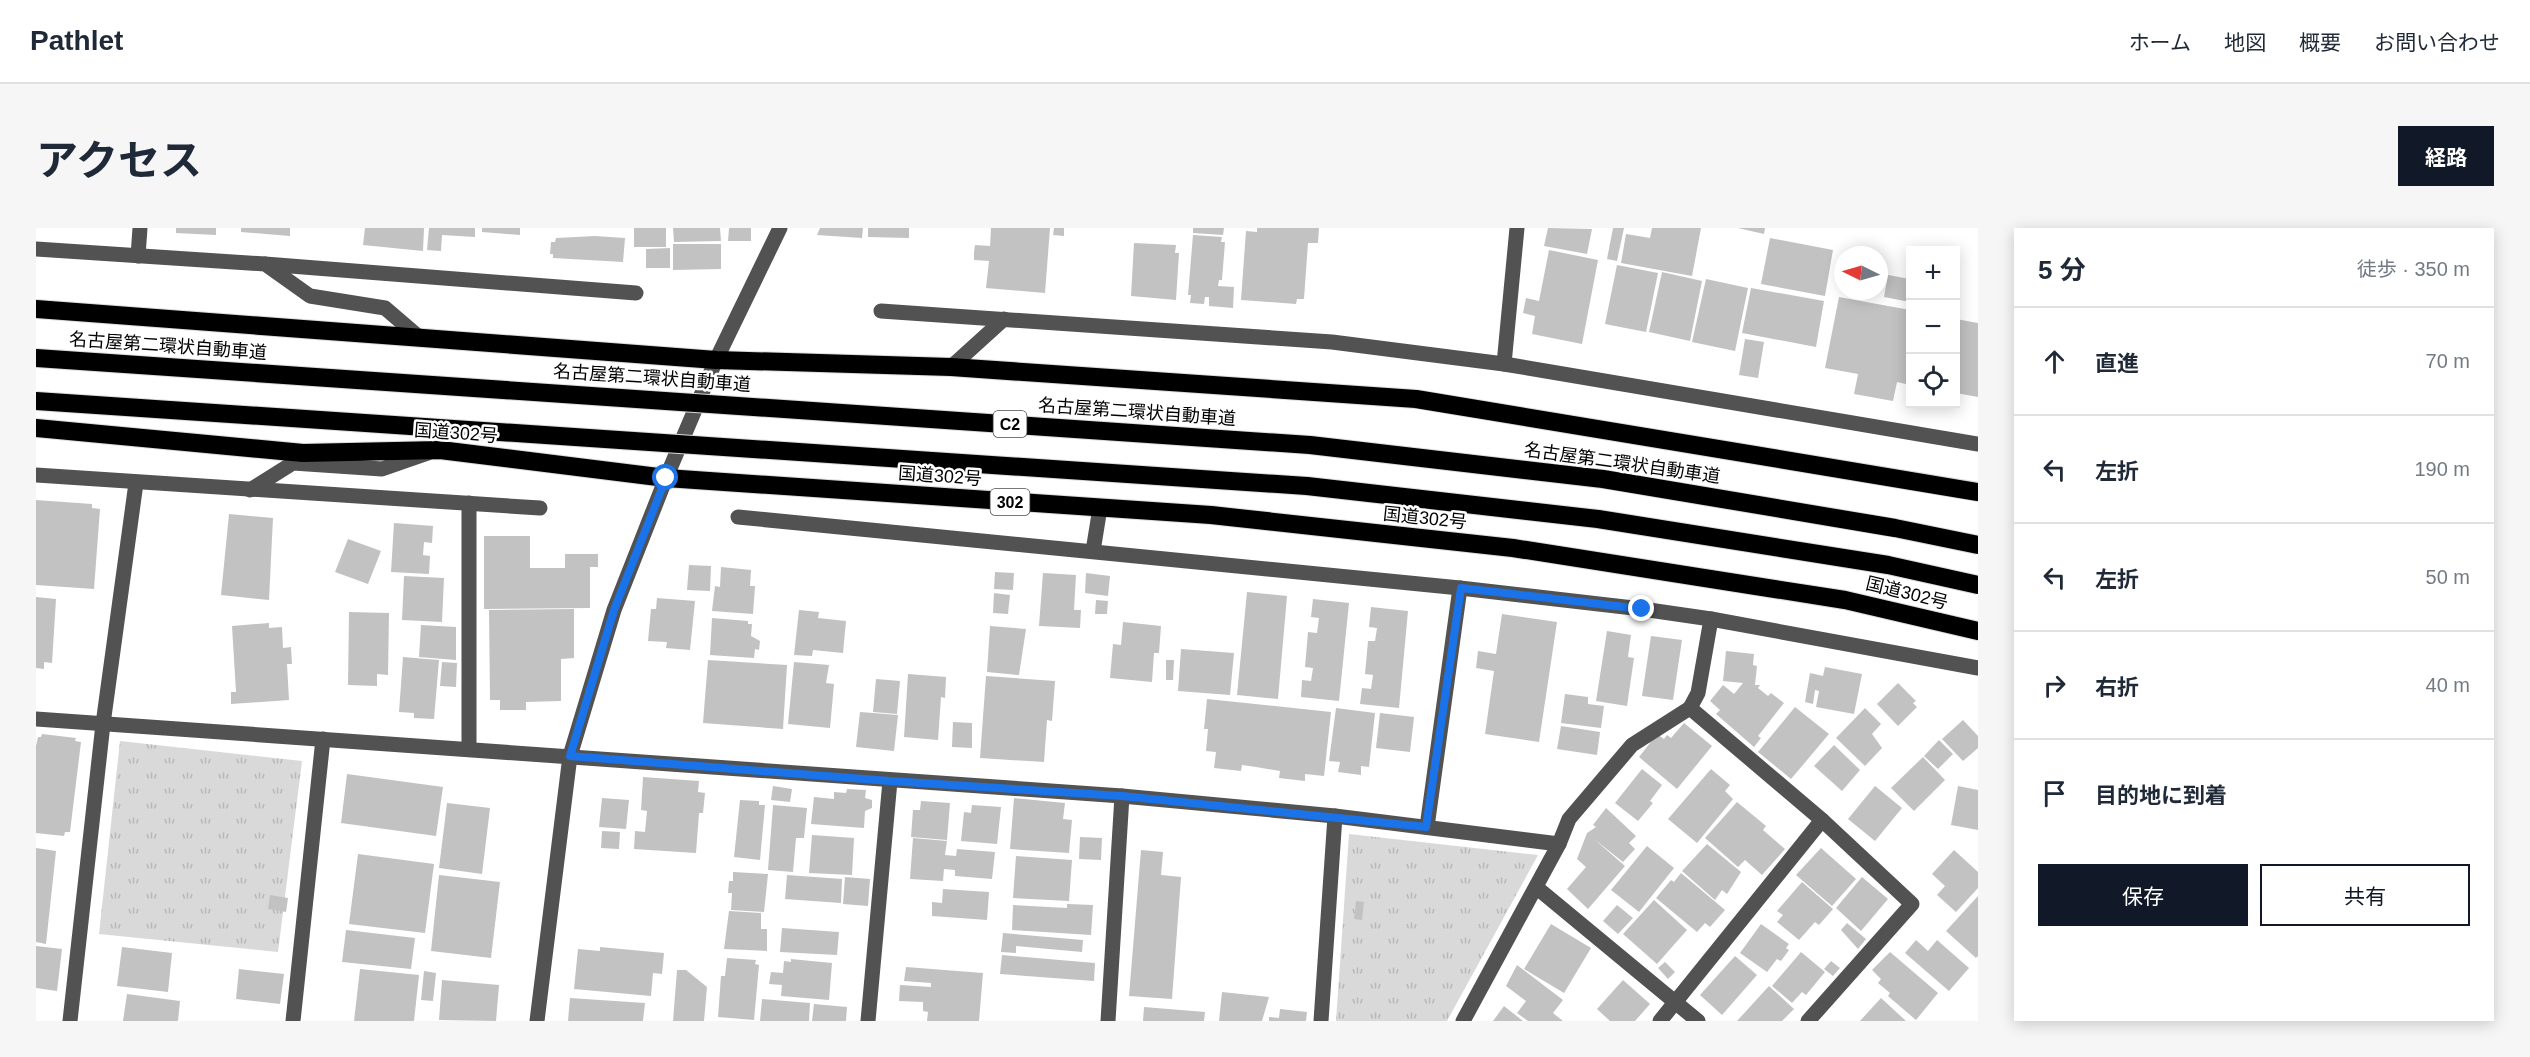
<!DOCTYPE html>
<html lang="ja">
<head>
<meta charset="utf-8">
<style>
  body { margin:0; font-family:Helvetica,"Noto Sans JP",sans-serif; background:#f6f6f7; color:#1f2937 }
  .controls { position:absolute; right:18px; top:18px; display:grid; overflow:hidden; border-radius:0px; box-shadow:0 3px 15px #0003 }
  .controls button { width:54px; height:54px; display:grid; place-items:center; padding:0; border:0; border-bottom:2px solid #e0e1e3; background:#fff; color:#1f2937; font:30px sans-serif }
  .compass { position:absolute; left:1798px; top:18px; width:54px; height:54px; border-radius:50%; background:#fff; box-shadow:0 3px 15px #0003; rotate:275deg }
  .stop { position:absolute; width:18px; height:18px; margin:-14px; border:4px solid #1a73e8; border-radius:50%; background:#fff }
  .stop.end { background:#1a73e8; border-color:#fff; box-shadow:0 2px 6px #0008 }
  .list { margin:0; padding:0; list-style:none }
  h2 { display:flex; justify-content:space-between; align-items:center; height:78px; margin:0; padding:0 24px; font-size:26px }
  h2 small { font-size:20px; font-weight:400; color:#747a83 }
  .list li { display:grid; grid-template-columns:39px 1fr auto; gap:18px; align-items:center; box-sizing:border-box; height:108px; padding:0 24px; border-top:2px solid #e0e1e3 }
  .list b { display:block; font-size:22px; white-space:nowrap }
  .list em { font-size:20px; font-style:normal; color:#747a83 }
  .actions { display:flex; gap:12px; padding:18px 24px }
  .actions a { flex:1; padding:14px 0; border:2px solid #111827; border-radius:0px; text-align:center; font-size:21px; color:#111827 }
  .actions .main { background:#111827; color:#fff }
  .icon { flex:none; width:33px; height:33px; fill:none; stroke:currentColor; stroke-width:2; stroke-linecap:round; stroke-linejoin:round }
  .map { position:relative; flex:none; width:1942px; height:793px; overflow:hidden; border-radius:0px }
  header { display:flex; align-items:center; gap:36px; box-sizing:border-box; height:84px; padding:0 30px; background:#fff; border-bottom:2px solid #e0e1e3 }
  header strong { font-size:28px }
  nav { display:flex; gap:33px; margin-inline-start:auto; font-size:21px }
  .intro { display:flex; align-items:center; justify-content:space-between; box-sizing:border-box; height:144px; padding:0 36px }
  h1 { margin:0; font-size:42px }
  .button { padding:15px 27px; border-radius:0px; background:#111827; color:#fff; font-size:21px; font-weight:700 }
  main { display:flex; gap:36px; padding:0 36px }
  aside { flex:1; background:#fff; border-radius:0px; box-shadow:0 3px 15px #0003 }
  .map>svg:first-child { display:block }
  .park { fill:url(#park-tufts) }
  .building { fill:#c2c2c2 }
  .lines { fill:none; stroke-linecap:round; stroke-linejoin:round }
  .highway-casing { stroke:#dbdbdb; stroke-width:20 }
  .minor { stroke:#525252; stroke-width:15 }
  .highway { stroke:#000; stroke-width:18 }
  .highway-bridge-casing { stroke:#dbdbdb; stroke-width:20; stroke-linecap:butt }
  .highway-bridge { stroke:#000; stroke-width:18 }
  .route { stroke:#1a73e8; stroke-width:8 }
  .labels { text-anchor:middle; dominant-baseline:central; stroke-width:5; stroke-linejoin:round; paint-order:stroke }
  .shield { fill:#fff; stroke:#4c4c4c; stroke-width:1.5 }
  .shield-label { font-size:16px; font-weight:bold; fill:#000 }
  .street-label { font-size:18px; fill:#000; stroke:#fff }
</style>
</head>
<body>
<header>
<strong>Pathlet</strong>
<nav><a>ホーム</a><a>地図</a><a>概要</a><a>お問い合わせ</a></nav>
</header>
<div class="intro"><h1>アクセス</h1><a class="button">経路</a></div>
<main>
<div class="map">
<svg width="1942" height="793" viewBox="0 0 1942 793">
  <defs>
    <pattern id="park-tufts" width="24" height="20" patternUnits="userSpaceOnUse" patternTransform="scale(1.5)"><rect width="24" height="20" fill="#d9d9d9"/><path d="M3 7l-1-3M5 7V3M7 7l1-3M15 17l-1-3M17 17v-4M19 17l1-3" fill="none" stroke="#b8b8b8"/></pattern>
  </defs>
  <rect width="100%" height="100%" fill="#fff"/>
  <g class="park">
    <polygon points="84,513 266,533 242,724 63,706"/>
    <polygon points="1313,606 1502,627 1411,793 1300,793"/>
  </g>
  <g class="building">
    <polygon points="140,0 180,0 180,7 140,5"/>
    <polygon points="205,0 254,0 254,8 205,4"/>
    <polygon points="329,0 388,0 387,23 327,17"/>
    <polygon points="393,0 439,0 439,9 406,7 405,23 391,22"/>
    <polygon points="446,0 484,0 484,7 446,4"/>
    <rect x="598" y="0" width="32" height="19"/>
    <polygon points="637,0 684,0 685,13 638,14"/>
    <polygon points="693,0 715,0 715,13 692,13"/>
    <polygon points="784,0 827,0 826,10 781,7"/>
    <polygon points="832,0 873,0 873,10 832,9"/>
    <polygon points="955,0 1014,0 1009,65 950,60 953,33 938,32 938,24 939,17 954,18"/>
    <polygon points="1018,0 1028,0 1028,8 1017,7"/>
    <polygon points="1157,0 1188,0 1187,7 1157,5"/>
    <polygon points="1221,0 1283,0 1282,15 1272,15 1268,71 1261,71 1260,76 1205,72 1210,3 1221,4"/>
    <polygon points="1512,0 1556,1 1551,26 1508,18"/>
    <polygon points="1577,0 1588,0 1581,33 1571,31"/>
    <polygon points="1616,0 1665,0 1656,48 1585,35 1590,6 1614,10"/>
    <polygon points="1702,0 1729,0 1728,6"/>
    <polygon points="1157,7 1186,9 1185,14 1189,14 1186,52 1183,52 1182,58 1198,59 1197,80 1173,78 1173,69 1169,69 1168,76 1154,75 1155,67 1152,67"/>
    <polygon points="559,8 589,10 587,34 517,30 517,26 514,26 515,14 519,14 520,10"/>
    <polygon points="1734,10 1797,22 1789,68 1725,56"/>
    <polygon points="1098,15 1140,17 1139,25 1143,25 1140,72 1095,68"/>
    <polygon points="637,16 685,16 685,41 637,42"/>
    <polygon points="634,20 634,40 610,40 610,21"/>
    <polygon points="1513,22 1562,32 1546,116 1496,106 1499,88 1487,85 1490,70 1503,73"/>
    <polygon points="1581,37 1622,45 1610,104 1569,96"/>
    <polygon points="1626,44 1666,53 1654,113 1613,104"/>
    <polygon points="1852,47 1874,51 1874,74 1848,69"/>
    <polygon points="1670,51 1712,60 1699,123 1656,114"/>
    <polygon points="1715,60 1788,73 1780,119 1706,105"/>
    <polygon points="1803,69 1874,82 1874,157 1861,154 1857,173 1818,166 1822,146 1789,140"/>
    <polygon points="1920,91 1942,95 1942,169 1920,165"/>
    <polygon points="1709,111 1728,114 1722,150 1703,147"/>
    <polygon points="0,272 56,276 56,280 64,281 58,361 0,357"/>
    <polygon points="193,286 237,290 233,372 185,367"/>
    <polygon points="358,295 397,298 396,315 388,314 387,327 394,328 393,346 355,344"/>
    <polygon points="448,308 494,308 494,340 529,340 529,326 562,326 562,339 554,339 554,380 448,381"/>
    <polygon points="312,311 345,323 332,356 299,344"/>
    <polygon points="653,337 675,338 674,363 651,362"/>
    <polygon points="685,339 715,342 714,358 719,358 717,386 676,383 679,358 684,359"/>
    <polygon points="959,344 978,345 977,362 958,361"/>
    <polygon points="1007,345 1040,347 1038,382 1045,382 1044,400 1003,398"/>
    <polygon points="1050,345 1074,348 1072,368 1049,365"/>
    <polygon points="368,348 408,350 406,394 366,392"/>
    <polygon points="1211,364 1251,368 1242,471 1201,467"/>
    <polygon points="958,365 974,367 972,386 957,385"/>
    <polygon points="0,369 20,371 16,435 8,434 8,441 0,440"/>
    <polygon points="621,370 659,373 654,422 630,420 631,414 612,413 615,381 620,381"/>
    <polygon points="1277,371 1313,375 1303,473 1265,469 1266,452 1275,453 1277,440 1269,439 1272,404 1281,405 1283,390 1275,389"/>
    <polygon points="1060,372 1072,373 1071,386 1059,386"/>
    <polygon points="1335,379 1372,383 1363,480 1324,476 1326,460 1335,461 1337,447 1329,446 1332,413 1339,413 1341,400 1333,399"/>
    <polygon points="538,381 538,430 525,431 525,473 490,474 490,482 464,482 464,472 454,472 453,382"/>
    <polygon points="763,382 783,384 782,390 810,393 807,425 777,422 776,428 758,427"/>
    <polygon points="313,384 353,385 352,447 341,446 341,458 312,457"/>
    <polygon points="1466,386 1521,394 1503,514 1449,506 1458,443 1440,440 1442,423 1460,426"/>
    <polygon points="676,390 712,393 712,396 716,396 715,408 724,413 723,422 719,421 718,430 674,427"/>
    <polygon points="1087,394 1125,398 1123,425 1118,425 1116,454 1074,450 1077,416 1085,417"/>
    <polygon points="233,395 233,400 246,399 247,420 255,419 256,436 251,436 253,472 195,476 195,464 200,464 196,398"/>
    <polygon points="385,397 420,399 420,432 383,429"/>
    <polygon points="954,398 990,401 983,447 951,444"/>
    <polygon points="1571,403 1595,407 1592,429 1598,430 1591,478 1560,473"/>
    <polygon points="1615,408 1646,412 1637,472 1606,468"/>
    <polygon points="1145,421 1198,425 1194,467 1142,463"/>
    <polygon points="1690,423 1718,426 1717,437 1721,438 1719,457 1724,457 1722,460 1732,468 1735,465 1748,475 1722,508 1725,510 1718,519 1680,486 1684,482 1674,473 1687,457 1698,466 1707,455 1687,453"/>
    <polygon points="367,429 403,432 398,491 378,490 378,485 363,484"/>
    <polygon points="672,432 751,437 747,501 667,495"/>
    <polygon points="1130,432 1138,432 1137,452 1130,452"/>
    <polygon points="406,434 421,435 420,459 404,458"/>
    <polygon points="758,434 793,437 790,455 798,456 794,500 752,496"/>
    <polygon points="1789,439 1826,446 1818,486 1780,479 1783,463 1779,462 1777,476 1769,474 1774,445 1787,448"/>
    <polygon points="872,446 910,449 909,470 905,469 902,512 868,509"/>
    <polygon points="950,448 1019,453 1016,493 1011,492 1008,534 944,530"/>
    <polygon points="840,451 864,453 861,486 837,484"/>
    <polygon points="1862,455 1880,473 1877,475 1881,479 1862,498 1841,476"/>
    <polygon points="1529,466 1552,469 1552,476 1568,478 1565,500 1525,495"/>
    <polygon points="1171,471 1295,484 1288,548 1269,546 1269,553 1243,550 1244,543 1220,539 1206,537 1205,543 1178,540 1180,524 1170,523 1172,501 1168,501"/>
    <polygon points="1759,479 1793,506 1755,551 1722,524"/>
    <polygon points="1300,480 1339,485 1333,539 1325,538 1325,547 1302,544 1304,534 1293,533"/>
    <polygon points="1829,480 1845,496 1836,506 1846,520 1829,538 1800,510"/>
    <polygon points="824,484 862,487 858,523 820,519"/>
    <polygon points="1344,485 1378,489 1374,524 1340,520"/>
    <polygon points="1927,492 1942,508 1942,520 1927,533 1906,511"/>
    <polygon points="917,494 936,495 936,520 916,519"/>
    <polygon points="1648,495 1676,518 1641,561 1603,529 1621,506 1628,511 1631,507 1635,510"/>
    <polygon points="1525,498 1564,504 1561,527 1521,521"/>
    <polygon points="6,506 40,510 39,513 45,514 34,604 29,604 28,608 0,605 0,518 2,509 5,509"/>
    <polygon points="1903,512 1917,526 1902,541 1888,528"/>
    <polygon points="1798,517 1824,542 1806,563 1778,538"/>
    <polygon points="1887,529 1909,552 1878,583 1855,560"/>
    <polygon points="1606,541 1626,557 1614,573 1617,575 1602,593 1579,575"/>
    <polygon points="1675,541 1694,557 1689,563 1697,571 1661,615 1632,591"/>
    <polygon points="311,546 407,559 400,608 305,595"/>
    <polygon points="607,549 663,553 662,564 669,565 667,585 663,585 660,625 598,621 599,603 609,604 611,583 605,582"/>
    <polygon points="737,558 756,561 754,574 735,572"/>
    <polygon points="1839,558 1866,580 1839,613 1812,591"/>
    <polygon points="1922,558 1942,562 1942,602 1915,597"/>
    <polygon points="811,561 830,562 829,570 836,572 836,580 829,583 828,600 775,596 778,569 798,571 798,564 810,565"/>
    <polygon points="566,570 593,572 590,601 563,599"/>
    <polygon points="978,570 1029,575 1027,591 1036,592 1033,625 974,621"/>
    <polygon points="704,572 723,573 723,577 729,577 724,632 698,629"/>
    <polygon points="885,573 914,575 911,612 875,609 877,582 884,582"/>
    <polygon points="1701,574 1730,598 1727,602 1749,621 1726,647 1709,632 1702,639 1669,610"/>
    <polygon points="411,575 454,580 446,646 403,640"/>
    <polygon points="737,577 771,580 768,610 760,610 757,644 732,642"/>
    <polygon points="936,577 965,579 961,616 925,613 928,584 935,585"/>
    <polygon points="1570,580 1600,608 1593,615 1599,621 1587,634 1558,611 1589,638 1552,681 1531,661 1550,639 1541,631 1551,605 1560,599 1557,597"/>
    <polygon points="566,603 584,604 583,621 565,620"/>
    <polygon points="776,607 818,610 816,647 773,645"/>
    <polygon points="1044,609 1066,610 1065,632 1043,631"/>
    <polygon points="877,610 911,613 909,627 920,628 921,621 959,624 956,651 919,648 919,642 908,641 907,653 874,651"/>
    <polygon points="1671,616 1705,644 1691,666 1686,662 1679,672 1646,643"/>
    <polygon points="1611,618 1638,640 1603,684 1575,662"/>
    <polygon points="0,620 20,623 10,716 0,714"/>
    <polygon points="1785,620 1820,651 1796,678 1760,647"/>
    <polygon points="1105,622 1127,624 1125,647 1145,649 1136,771 1093,768"/>
    <polygon points="1918,622 1942,644 1942,660 1920,684 1901,667 1909,658 1896,646"/>
    <polygon points="322,626 398,636 389,705 313,696"/>
    <polygon points="980,628 1036,632 1033,673 977,670"/>
    <polygon points="697,644 732,646 728,684 695,682 696,665 692,665 693,653 697,653"/>
    <polygon points="1645,645 1689,682 1674,699 1669,695 1661,704 1620,670 1635,652 1638,654"/>
    <polygon points="403,647 464,654 455,730 395,723"/>
    <polygon points="751,647 806,651 805,675 749,671"/>
    <polygon points="809,649 834,651 832,678 807,676"/>
    <polygon points="1826,649 1852,671 1825,703 1800,680"/>
    <polygon points="1766,654 1797,681 1783,697 1779,694 1763,712 1741,694 1747,687 1741,683"/>
    <polygon points="907,661 953,664 951,692 896,688 896,674 906,675"/>
    <polygon points="234,667 252,670 250,684 232,681"/>
    <polygon points="1942,668 1942,728 1940,730 1910,703"/>
    <polygon points="1618,672 1651,702 1621,736 1587,706"/>
    <polygon points="1320,673 1328,674 1326,692 1318,691"/>
    <polygon points="1031,676 1057,677 1055,707 976,702 977,677 1031,680"/>
    <polygon points="1581,677 1597,690 1582,706 1567,693"/>
    <polygon points="693,683 725,685 725,701 731,701 731,723 688,721"/>
    <polygon points="1811,695 1830,711 1822,721 1805,702"/>
    <polygon points="1515,696 1555,720 1528,765 1488,741"/>
    <polygon points="1725,696 1753,716 1750,720 1753,722 1745,733 1741,731 1731,744 1704,725"/>
    <polygon points="746,700 803,704 801,727 744,724"/>
    <polygon points="310,702 379,710 375,741 306,734"/>
    <polygon points="967,705 1047,712 1046,724 980,718 980,725 965,724"/>
    <polygon points="1880,712 1892,723 1901,712 1933,740 1913,763 1869,725"/>
    <polygon points="0,718 26,721 21,763 0,760"/>
    <polygon points="86,719 136,725 132,764 81,758"/>
    <polygon points="564,719 628,725 626,746 617,745 615,768 538,761 542,721 564,723"/>
    <polygon points="1765,724 1789,744 1770,767 1766,764 1756,775 1736,758"/>
    <polygon points="1854,724 1902,765 1880,792 1852,768 1854,765 1842,755 1845,751 1836,742"/>
    <polygon points="966,727 1059,735 1058,753 964,746"/>
    <polygon points="1699,728 1721,747 1686,787 1664,767"/>
    <polygon points="691,730 720,732 719,736 723,737 718,792 682,789 685,748 689,748"/>
    <polygon points="755,731 796,735 793,772 745,768 746,757 733,756 735,744 747,745 748,733 755,734"/>
    <polygon points="1795,733 1804,740 1797,748 1788,741"/>
    <polygon points="1629,734 1639,744 1632,751 1622,740"/>
    <polygon points="1481,737 1527,772 1517,785 1527,793 1492,793 1481,785 1490,773 1470,758"/>
    <polygon points="870,739 947,745 943,793 891,793 892,784 887,783 887,774 863,773 864,757 895,759 895,755 868,753"/>
    <polygon points="203,741 248,746 244,776 200,771"/>
    <polygon points="324,741 383,747 378,793 318,793"/>
    <polygon points="641,742 650,742 671,759 668,793 637,793"/>
    <polygon points="388,743 400,745 397,773 385,772"/>
    <polygon points="406,752 463,757 460,793 403,792"/>
    <polygon points="1587,752 1614,776 1599,793 1574,793 1561,781"/>
    <polygon points="1733,758 1758,781 1746,793 1701,793"/>
    <polygon points="1186,764 1233,769 1226,793 1183,793"/>
    <polygon points="91,766 144,773 142,793 87,793"/>
    <polygon points="534,770 609,775 607,793 532,793"/>
    <polygon points="1845,770 1870,793 1824,793"/>
    <polygon points="726,771 774,775 773,793 724,793"/>
    <polygon points="778,776 811,779 810,793 776,793"/>
    <polygon points="1468,778 1487,793 1457,793"/>
    <polygon points="1108,779 1169,784 1168,793 1107,793"/>
    <polygon points="1244,781 1271,784 1270,793 1233,793 1233,789 1243,790"/>
  </g>
  <g class="lines">
    <defs>
      <g id="highway">
        <polyline points="0,81 680,132 915,139 1380,171 1942,264"/>
        <polyline points="0,200 267,225 404,222 630,250 1175,287 1477,320 1809,372 1942,403"/>
      </g>
    </defs>
    <use href="#highway" class="highway-casing"/>
    <g class="minor">
      <polyline points="0,21 229,36 274,68 349,80 384,110"/>
      <polyline points="102,28 104,0"/>
      <polyline points="229,36 600,65"/>
      <polyline points="845,83 1296,114 1468,136 1942,216"/>
      <polyline points="1468,136 1481,0"/>
      <polyline points="915,139 968,91"/>
      <polyline points="0,247 504,280"/>
      <polyline points="214,262 257,235 346,241 392,225"/>
      <polyline points="433,275 433,521"/>
      <polyline points="702,289 1424,360 1606,381 1675,391 1942,440"/>
      <polyline points="1057,323 1064,280"/>
      <polyline points="0,491 1086,568 1299,588 1523,616 1427,793"/>
      <polyline points="1391,599 1424,360"/>
      <polyline points="1523,616 1533,591 1596,517 1654,480"/>
      <polyline points="1500,659 1662,793"/>
      <polyline points="34,793 67,496 100,255"/>
      <polyline points="257,793 287,511"/>
      <polyline points="501,793 534,528 578,382 630,250 680,132 744,0"/>
      <polyline points="832,793 854,553"/>
      <polyline points="1072,793 1086,568"/>
      <polyline points="1285,793 1299,588"/>
      <polyline points="1624,793 1786,592 1654,480 1662,465 1675,391"/>
      <polyline points="1772,793 1876,676 1786,592"/>
    </g>
    <use href="#highway" class="highway"/>
    <defs>
      <g id="highway-bridge">
        <polyline points="0,130 1274,217 1567,251 1859,300 1942,317"/>
        <polyline points="0,173 1271,258 1562,291 1852,337 1942,357"/>
      </g>
    </defs>
    <use href="#highway-bridge" class="highway-bridge-casing"/>
    <use href="#highway-bridge" class="highway-bridge"/>
  </g>
  <g class="lines">
    <polyline class="route" points="630,250 578,382 534,528 854,553 1086,568 1390,599 1425,360 1606,381"/>
  </g>
  <g class="labels">
    <g class="shield">
      <rect x="957.5" y="183" width="33" height="26" rx="4.5"/>
      <rect x="954.5" y="261" width="39" height="26" rx="4.5"/>
    </g>
    <g class="shield-label">
      <text x="974" y="196">C2</text>
      <text x="974" y="274">302</text>
    </g>
    <g class="street-label">
      <text transform="translate(132 118) rotate(4)">名古屋第二環状自動車道</text>
      <text transform="translate(616 150) rotate(4)">名古屋第二環状自動車道</text>
      <text transform="translate(1101 184) rotate(4)">名古屋第二環状自動車道</text>
      <text transform="translate(420 205) rotate(4)">国道302号</text>
      <text transform="translate(1586 235) rotate(8)">名古屋第二環状自動車道</text>
      <text transform="translate(904 248) rotate(4)">国道302号</text>
      <text transform="translate(1389 290) rotate(6)">国道302号</text>
      <text transform="translate(1871 365) rotate(14)">国道302号</text>
    </g>
  </g>
</svg>
<div class="controls">
<button>+</button>
<button>−</button>
<button><svg class="icon" aria-label="locate" viewBox="0 0 24 24"><circle cx="12" cy="12" r="6"/><path d="M12 2v4M12 18v4M2 12h4M18 12h4"/></svg></button>
</div>
<svg class="compass" viewBox="-18 -18 36 36"><path d="M0-13l5 13h-10z" fill="#e53935"/><path d="M0 13l5-13h-10z" fill="#747a83"/></svg>
<div class="stop" style="left:630px;top:250px"></div>
<div class="stop end" style="left:1606px;top:381px"></div>
</div>
<aside>
<h2>5 分<small>徒歩 · 350 m</small></h2>
<ul class="list">
<li><svg class="icon" aria-label="ahead" viewBox="0 0 24 24"><path d="M12 20V5M6 11l6-6 6 6"/></svg><div><b>直進</b></div><em>70 m</em></li>
<li><svg class="icon" aria-label="left" viewBox="0 0 24 24"><path d="M17 20v-9H6M10 6l-5 5 5 5"/></svg><div><b>左折</b></div><em>190 m</em></li>
<li><svg class="icon" aria-label="left" viewBox="0 0 24 24"><path d="M17 20v-9H6M10 6l-5 5 5 5"/></svg><div><b>左折</b></div><em>50 m</em></li>
<li><svg class="icon" aria-label="right" viewBox="0 0 24 24"><path d="M7 20v-9h11M14 6l5 5-5 5"/></svg><div><b>右折</b></div><em>40 m</em></li>
<li><svg class="icon" aria-label="arrive" viewBox="0 0 24 24"><path d="M6 21V4h12l-3 4 3 4H6"/></svg><div><b>目的地に到着</b></div></li>
</ul>
<div class="actions"><a class="main">保存</a><a>共有</a></div>
</aside>
</main>
</body>
</html>
